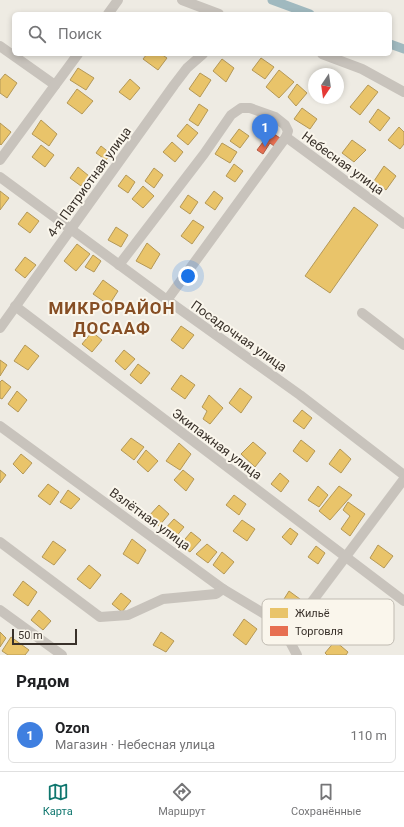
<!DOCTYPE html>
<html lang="ru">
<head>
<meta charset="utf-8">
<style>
  body { margin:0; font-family:Roboto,sans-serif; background:#f2f2f2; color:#202124 }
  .compass { position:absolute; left:308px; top:68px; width:36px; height:36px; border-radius:50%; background:#fff; box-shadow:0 2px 6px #0003; rotate:193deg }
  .scale { position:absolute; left:12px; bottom:10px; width:65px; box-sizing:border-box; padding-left:4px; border:2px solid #39312a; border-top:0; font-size:11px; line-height:14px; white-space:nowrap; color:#39312a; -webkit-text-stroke:3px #faf6ec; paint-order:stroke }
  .you { position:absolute; left:188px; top:276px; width:14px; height:14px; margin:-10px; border:3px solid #fff; border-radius:50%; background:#1a73e8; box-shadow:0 0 0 6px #1a73e833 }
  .badge { display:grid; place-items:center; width:26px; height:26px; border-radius:50%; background:#0f766e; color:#fff; font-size:13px; font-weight:700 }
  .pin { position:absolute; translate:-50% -33px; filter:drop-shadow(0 1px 2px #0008) }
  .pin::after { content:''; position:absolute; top:21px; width:14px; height:12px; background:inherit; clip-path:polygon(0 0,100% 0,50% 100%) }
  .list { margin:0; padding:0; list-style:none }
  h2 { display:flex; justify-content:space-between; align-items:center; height:52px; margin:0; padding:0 16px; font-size:17px }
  h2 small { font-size:13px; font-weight:400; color:#757577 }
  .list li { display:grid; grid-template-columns:26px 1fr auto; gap:12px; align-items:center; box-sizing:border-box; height:56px; margin:0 8px 8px; padding:0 8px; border:1px solid #e0e0e0; border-radius:6px }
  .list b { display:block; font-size:15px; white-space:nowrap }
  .list p { margin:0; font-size:13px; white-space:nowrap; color:#757577 }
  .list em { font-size:13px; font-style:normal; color:#757577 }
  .icon { flex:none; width:22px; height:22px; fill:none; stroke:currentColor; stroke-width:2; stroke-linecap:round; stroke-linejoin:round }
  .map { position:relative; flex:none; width:404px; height:655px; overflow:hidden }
  .search { position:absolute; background:#fff; box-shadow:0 2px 6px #0003; left:12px; right:12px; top:12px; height:44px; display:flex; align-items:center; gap:10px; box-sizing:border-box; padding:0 14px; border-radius:6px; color:#757577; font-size:15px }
  .sheet { height:116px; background:#fff }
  nav { display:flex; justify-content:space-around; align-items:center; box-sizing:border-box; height:56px; border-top:1px solid #e0e0e0; background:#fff; font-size:11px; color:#757577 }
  nav a { display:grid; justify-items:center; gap:2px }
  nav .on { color:#0f766e }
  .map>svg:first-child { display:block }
  .homes { fill:#e9c46a; stroke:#b49857 }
  .shops { fill:#e76f51; stroke:#b35c45 }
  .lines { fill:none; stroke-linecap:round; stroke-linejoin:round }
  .canal { stroke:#a0b9bf; stroke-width:9 }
  .street { stroke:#c8c3bc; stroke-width:10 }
  .labels { text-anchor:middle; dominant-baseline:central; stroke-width:4; stroke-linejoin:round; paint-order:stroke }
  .street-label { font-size:13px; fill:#39312a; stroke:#faf6ec }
  .district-label { font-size:17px; font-weight:bold; letter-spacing:1px; fill:#864e24; stroke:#faf6ec }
  .key { fill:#faf6ec; stroke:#c0bbb2; stroke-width:1 }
  .key-label { font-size:11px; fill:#39312a }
</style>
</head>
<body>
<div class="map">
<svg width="404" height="655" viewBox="0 0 404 655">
  <rect width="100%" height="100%" fill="#eeebe3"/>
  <g class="homes">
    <polygon points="147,54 161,54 167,58 158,70 143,59"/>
    <polygon points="261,58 274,67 265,79 252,70"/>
    <polygon points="222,59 234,68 226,82 213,71"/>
    <polygon points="78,68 94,78 86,90 70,80"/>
    <polygon points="279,70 294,82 279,98 266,87"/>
    <polygon points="200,73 211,80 200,97 189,89"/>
    <polygon points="5,74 17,83 7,98 0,93 0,80"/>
    <polygon points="130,79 140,88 130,100 119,92"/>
    <polygon points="297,84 307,93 296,106 288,97"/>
    <polygon points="368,85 378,92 360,115 350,107"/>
    <polygon points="77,89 93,101 82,114 67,103"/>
    <polygon points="199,104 208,110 198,126 189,120"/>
    <polygon points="302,108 317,119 310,129 294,119"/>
    <polygon points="378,109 390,118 380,131 369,122"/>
    <polygon points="41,120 57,134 49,146 32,134"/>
    <polygon points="0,123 11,132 1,145 0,144"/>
    <polygon points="187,124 198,133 188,145 177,136"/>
    <polygon points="399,127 404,132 404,144 400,149 388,140"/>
    <polygon points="239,129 249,136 240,148 230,141"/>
    <polygon points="352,140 366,150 354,162 342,153"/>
    <polygon points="172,142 183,152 175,162 163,152"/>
    <polygon points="222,143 237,152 230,163 215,154"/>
    <polygon points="41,145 54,155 45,167 32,157"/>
    <polygon points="101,146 111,154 106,160 96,153"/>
    <polygon points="234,164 243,171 235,182 226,176"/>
    <polygon points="384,166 396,176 386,190 374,181"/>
    <polygon points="78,167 89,176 81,186 70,178"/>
    <polygon points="154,168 163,175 154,188 145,181"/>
    <polygon points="126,175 135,182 128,193 118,186"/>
    <polygon points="143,186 154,196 143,208 132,199"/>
    <polygon points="0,191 9,198 0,210"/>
    <polygon points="214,191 223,198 215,210 205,203"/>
    <polygon points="188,195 198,202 190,214 180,207"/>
    <polygon points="354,207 378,225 330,293 305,276"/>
    <polygon points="27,212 39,221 30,233 18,224"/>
    <polygon points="193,220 204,227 192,244 181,236"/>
    <polygon points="116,227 128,235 121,247 108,240"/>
    <polygon points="147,243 160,254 151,269 136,261"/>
    <polygon points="77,244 90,254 76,271 64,261"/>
    <polygon points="93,255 101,261 94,272 85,267"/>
    <polygon points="25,257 36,265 25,278 15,270"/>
    <polygon points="103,280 118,291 109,305 93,294"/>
    <polygon points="181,326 194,335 183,349 171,340"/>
    <polygon points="92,332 102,340 92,352 82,344"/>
    <polygon points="25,345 39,356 28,370 14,361"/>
    <polygon points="124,350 135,359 125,370 115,361"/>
    <polygon points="0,360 7,365 0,376"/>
    <polygon points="138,364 150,373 141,384 130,375"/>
    <polygon points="181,375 195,385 185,399 171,389"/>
    <polygon points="2,380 11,387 2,399 0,398 0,382"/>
    <polygon points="240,388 252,397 241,413 229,403"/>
    <polygon points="17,391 27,400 18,412 8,404"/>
    <polygon points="209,395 223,408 210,424 203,419 207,411 202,407"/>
    <polygon points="302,410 312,418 304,429 293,421"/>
    <polygon points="131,438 144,447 134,460 121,450"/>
    <polygon points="301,440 315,451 307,462 293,451"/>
    <polygon points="253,442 266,453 255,467 241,454"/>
    <polygon points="179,443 191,454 180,470 166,461"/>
    <polygon points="340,449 351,459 341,473 329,464"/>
    <polygon points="146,450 158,461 148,472 137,462"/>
    <polygon points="21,454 32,463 23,474 13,464"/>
    <polygon points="0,470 6,475 0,483"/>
    <polygon points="183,470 194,479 186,491 174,480"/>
    <polygon points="280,473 289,481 281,492 271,484"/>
    <polygon points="48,484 59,492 50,505 38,496"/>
    <polygon points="318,486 328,495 319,507 308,500"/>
    <polygon points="339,486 352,495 330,520 319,511"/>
    <polygon points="68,490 80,499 71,509 60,502"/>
    <polygon points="234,495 246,504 239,515 226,505"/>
    <polygon points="348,502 365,514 350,536 341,529 350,516 343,510"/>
    <polygon points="159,505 169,514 159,526 147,518"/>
    <polygon points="174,519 184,527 175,538 164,530"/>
    <polygon points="242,520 255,529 247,541 233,531"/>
    <polygon points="290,528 298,534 291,545 282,537"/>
    <polygon points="191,532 201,540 190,552 180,545"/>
    <polygon points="132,539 146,550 138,564 123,554"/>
    <polygon points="53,541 66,550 54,565 42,557"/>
    <polygon points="207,544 217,552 208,563 196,554"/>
    <polygon points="378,545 393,556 384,568 370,558"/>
    <polygon points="316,546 325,553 318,564 308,557"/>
    <polygon points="222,552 234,562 224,574 213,565"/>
    <polygon points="89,565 101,575 90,589 77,579"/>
    <polygon points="23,581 37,592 28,606 13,595"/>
    <polygon points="289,591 304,602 293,616 279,607"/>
    <polygon points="121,593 131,601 122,612 112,604"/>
    <polygon points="39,610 51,621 43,630 31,620"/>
    <polygon points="244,619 257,629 246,645 233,635"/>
    <polygon points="0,632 6,638 0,647"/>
    <polygon points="161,632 174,641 166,652 153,645"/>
    <polygon points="11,637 29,650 25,655 8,655 2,651"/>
    <polygon points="335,641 348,652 346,655 327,655 325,653"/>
  </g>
  <polygon class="shops" points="265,128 280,138 274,146 270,143 263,154 257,150 266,138 261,134"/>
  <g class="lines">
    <g class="canal">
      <polyline points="272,0 310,14"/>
      <polyline points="390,44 404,49"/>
    </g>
    <g class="street">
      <polyline points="182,0 219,14"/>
      <polyline points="108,14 118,0"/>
      <polyline points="0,46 55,85"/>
      <polyline points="322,54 362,69 404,92"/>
      <polyline points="286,137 404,224"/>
      <polyline points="0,160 78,54"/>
      <polyline points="0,177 167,300 300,395 404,475"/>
      <polyline points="119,265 204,154 231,115 241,108 250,108 275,117 285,125 288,131 286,137 167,300"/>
      <polyline points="15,306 404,601"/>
      <polyline points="362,313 404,345"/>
      <polyline points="0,328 174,85 187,68 203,54"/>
      <polyline points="0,426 223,589 281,624 289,628"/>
      <polyline points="0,542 100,617 128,615 163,599 216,594 223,589"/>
      <polyline points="0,610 62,655"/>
      <polyline points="289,628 296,623 404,479"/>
      <polyline points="289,628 288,638 297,655"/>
    </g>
  </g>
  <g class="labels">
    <g class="street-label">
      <text transform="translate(343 163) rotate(36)">Небесная улица</text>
      <text transform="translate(89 182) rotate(-54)">4-я Патриотная улица</text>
      <text transform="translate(239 336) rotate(35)">Посадочная улица</text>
      <text transform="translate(217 444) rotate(37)">Экипажная улица</text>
      <text transform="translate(150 519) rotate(36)">Взлётная улица</text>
    </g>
    <g class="district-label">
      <text x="112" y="308">МИКРОРАЙОН<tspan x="112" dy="20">ДОСААФ</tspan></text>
    </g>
  </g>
  <rect x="262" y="599" width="132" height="46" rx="6" class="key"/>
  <rect x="270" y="608" width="18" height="10" fill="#e9c46a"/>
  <rect x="270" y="626" width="18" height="10" fill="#e76f51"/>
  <g class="key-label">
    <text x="295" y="617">Жильё</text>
    <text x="295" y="635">Торговля</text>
  </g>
</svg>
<svg class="compass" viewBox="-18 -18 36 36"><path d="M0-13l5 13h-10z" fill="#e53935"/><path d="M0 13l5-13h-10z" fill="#757577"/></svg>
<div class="scale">50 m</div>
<div class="you"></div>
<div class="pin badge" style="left:265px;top:147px;background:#3f7fe0">1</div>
<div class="search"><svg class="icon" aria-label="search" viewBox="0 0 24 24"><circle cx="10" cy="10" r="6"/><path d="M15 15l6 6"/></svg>Поиск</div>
</div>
<section class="sheet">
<h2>Рядом<small></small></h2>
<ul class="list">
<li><span class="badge" style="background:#3f7fe0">1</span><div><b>Ozon</b><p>Магазин · Небесная улица</p></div><em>110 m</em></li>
</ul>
</section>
<nav>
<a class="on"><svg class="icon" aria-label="map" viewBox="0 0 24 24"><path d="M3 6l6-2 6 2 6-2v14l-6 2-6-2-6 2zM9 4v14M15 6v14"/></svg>Карта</a>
<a><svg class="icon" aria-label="directions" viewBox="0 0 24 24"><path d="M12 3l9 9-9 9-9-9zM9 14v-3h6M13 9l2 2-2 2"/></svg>Маршрут</a>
<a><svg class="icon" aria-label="saved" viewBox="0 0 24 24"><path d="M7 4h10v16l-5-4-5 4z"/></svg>Сохранённые</a>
</nav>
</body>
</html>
